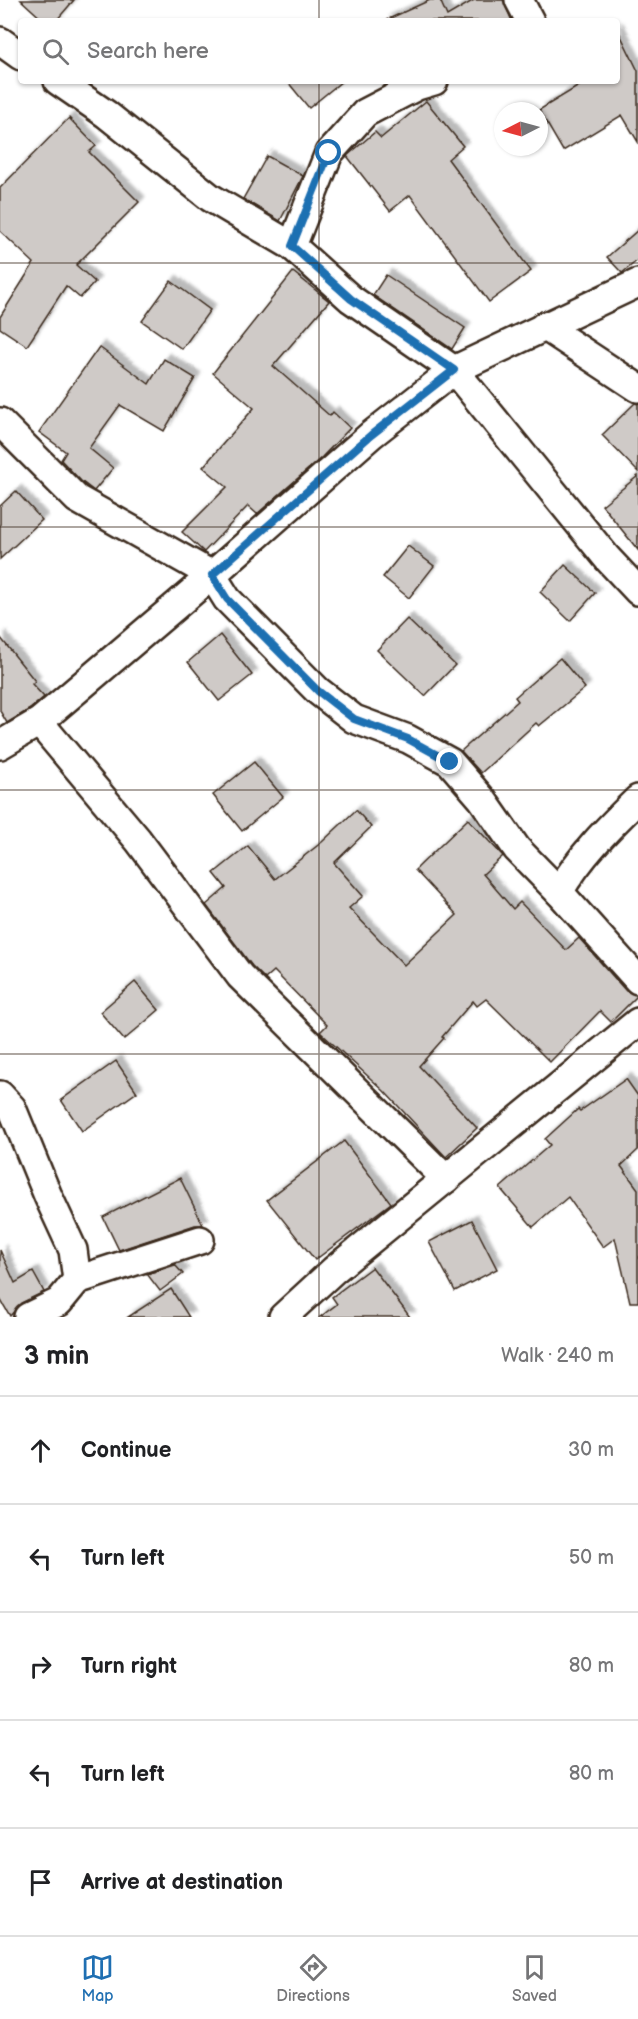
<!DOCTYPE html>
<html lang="en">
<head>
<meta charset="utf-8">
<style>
  body { margin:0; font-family:"Balsamiq Sans",sans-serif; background:#f2f2f2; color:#202124 }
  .compass { position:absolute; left:494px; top:102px; width:54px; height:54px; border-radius:50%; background:#fff; box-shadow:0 2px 4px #0004; rotate:264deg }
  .stop { position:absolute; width:18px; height:18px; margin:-14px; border:4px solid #1f6fb2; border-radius:50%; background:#fff }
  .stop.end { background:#1f6fb2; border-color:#fff; box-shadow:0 2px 6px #0008 }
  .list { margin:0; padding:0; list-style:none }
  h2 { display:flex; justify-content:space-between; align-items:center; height:78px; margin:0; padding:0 24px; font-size:26px }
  h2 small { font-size:20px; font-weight:400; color:#757577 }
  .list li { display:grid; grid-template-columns:39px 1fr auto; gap:18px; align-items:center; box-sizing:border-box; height:108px; padding:0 24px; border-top:2px solid #e0e0e0 }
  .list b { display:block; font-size:22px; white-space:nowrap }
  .list em { font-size:20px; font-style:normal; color:#757577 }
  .icon { flex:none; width:33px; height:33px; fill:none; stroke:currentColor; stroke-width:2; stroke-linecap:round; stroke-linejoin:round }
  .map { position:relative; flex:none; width:638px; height:1317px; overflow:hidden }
  .search { position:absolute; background:#fff; box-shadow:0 2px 4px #0004; left:18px; right:18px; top:18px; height:66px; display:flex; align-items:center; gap:15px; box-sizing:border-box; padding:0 21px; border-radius:6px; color:#757577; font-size:22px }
  .sheet { height:618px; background:#fff }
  nav { display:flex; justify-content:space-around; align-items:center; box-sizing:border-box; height:84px; border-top:2px solid #e0e0e0; background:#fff; font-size:16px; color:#757577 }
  nav a { display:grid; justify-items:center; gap:3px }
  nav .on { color:#1f6fb2 }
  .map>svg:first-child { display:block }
  .building { fill:#cfcac7; stroke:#3b2a1e; stroke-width:1.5; filter:url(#shadow) }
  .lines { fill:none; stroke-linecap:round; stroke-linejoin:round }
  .minor-casing { stroke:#3b2a1e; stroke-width:32 }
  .minor { stroke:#fff; stroke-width:27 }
  .route { stroke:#1f6fb2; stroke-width:8 }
  .grid { fill:none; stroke:#3b2a1e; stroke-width:1.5; stroke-opacity:0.55 }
</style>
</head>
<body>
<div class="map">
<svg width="638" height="1317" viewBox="0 0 638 1317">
  <defs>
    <filter id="shadow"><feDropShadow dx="5.5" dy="-5.5" stdDeviation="1.5" flood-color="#0004"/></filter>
  </defs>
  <rect width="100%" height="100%" fill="#fff"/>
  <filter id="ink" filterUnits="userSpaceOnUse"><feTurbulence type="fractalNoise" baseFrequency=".0167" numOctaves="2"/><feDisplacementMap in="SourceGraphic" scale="12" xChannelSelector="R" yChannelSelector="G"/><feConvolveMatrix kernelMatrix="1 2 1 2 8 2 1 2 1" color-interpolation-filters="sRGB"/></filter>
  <g filter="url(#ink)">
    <g class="building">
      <polygon points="21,0 74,0 56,21 44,21"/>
      <polygon points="430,0 440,0 447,16 474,0 503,0 512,21 384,21"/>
      <polygon points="617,28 638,71 638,142 622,115 563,151 539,110 587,81 617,81"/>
      <polygon points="287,81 342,81 309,108"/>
      <polygon points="426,101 463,146 448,159 531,271 489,302 410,195 390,211 347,156 375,132 381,138"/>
      <polygon points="69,118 96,146 89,152 139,202 76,265 95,282 80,298 66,286 27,346 0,328 0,317 34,263 0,231 0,188"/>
      <polygon points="267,156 303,176 280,221 243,199"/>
      <polygon points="638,230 638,260 622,273 607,257"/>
      <polygon points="293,272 329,301 273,366 330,416 333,412 350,428 322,457 257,514 248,506 204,552 182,532 227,487 203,467 254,408 213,373"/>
      <polygon points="386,275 465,328 452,349 373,295"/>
      <polygon points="171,281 210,310 182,349 142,321"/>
      <polygon points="99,347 149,384 164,359 195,378 164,431 120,405 89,448 113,468 94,491 81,481 61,460 66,452 39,432"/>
      <polygon points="635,403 638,404 638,472 602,435"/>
      <polygon points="638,476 638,550 602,505"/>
      <polygon points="16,491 42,520 0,559 0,506"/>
      <polygon points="408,546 434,566 409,598 383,577"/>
      <polygon points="565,565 595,593 570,621 540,592"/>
      <polygon points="407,619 455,665 425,696 377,650"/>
      <polygon points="220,635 252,675 219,701 188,662"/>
      <polygon points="0,637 35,681 32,684 44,697 30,709 7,723 0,711"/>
      <polygon points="560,658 585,688 539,726 536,723 481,773 461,751 518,701 515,697"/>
      <polygon points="254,762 283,797 242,831 213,795"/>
      <polygon points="356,810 371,827 334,863 363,896 349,908 404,965 457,915 415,870 468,819 503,856 483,874 513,909 520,902 566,950 579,938 626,991 638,995 611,1022 600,1011 550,1062 486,999 477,1006 473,1001 442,1037 444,1038 419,1066 477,1128 446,1157 384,1091 320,1032 327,1025 274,971 265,979 252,966 206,905 226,888 214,873 248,846 275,879 322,842"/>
      <polygon points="135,982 159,1010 124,1040 100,1012"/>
      <polygon points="116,1061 137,1092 82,1131 61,1100"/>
      <polygon points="626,1079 638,1096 638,1150 621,1166 638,1189 638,1302 630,1302 615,1238 603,1247 568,1197 533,1227 500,1188 550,1145 545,1139 578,1109 580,1111"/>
      <polygon points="344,1141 391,1203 315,1260 267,1200"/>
      <polygon points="180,1178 203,1225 195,1225 119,1250 103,1217"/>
      <polygon points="472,1220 497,1269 455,1291 429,1242"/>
      <polygon points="0,1250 15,1283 33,1272 44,1292 21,1303 10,1316 0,1299"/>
      <polygon points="175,1265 183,1274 160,1291 147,1274"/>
      <polygon points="372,1267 410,1317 320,1317 337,1304 332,1297"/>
      <polygon points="171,1289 189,1317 128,1317"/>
    </g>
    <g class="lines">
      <defs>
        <g id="minor">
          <polyline points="519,0 530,21"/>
          <polyline points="0,41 21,56"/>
          <polyline points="58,81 106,114 211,198 292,246 351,299 454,370 607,558 638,591"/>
          <polyline points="292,246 329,153 365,113 417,86 434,81"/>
          <polyline points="544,326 638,388"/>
          <polyline points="0,422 77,499 212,575 227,599 318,691 354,719 408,739 450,762 482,799 517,849 559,892 638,980"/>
          <polyline points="39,722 138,840 240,976 446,1179"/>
          <polyline points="0,745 39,722 212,575 371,435 454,370 638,283"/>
          <path d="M559 892C580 856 608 828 638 799"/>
          <polyline points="0,1095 12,1108 48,1196 73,1250 77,1280 59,1302 28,1317"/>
          <polyline points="77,1280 200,1240"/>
          <polyline points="283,1317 334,1270 638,1022"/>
        </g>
      </defs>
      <use href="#minor" class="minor-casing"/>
      <use href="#minor" class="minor"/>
    </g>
  </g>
  <g class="lines" filter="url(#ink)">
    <polyline class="route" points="329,153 292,246 351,299 454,370 371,435 212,575 227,599 318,691 354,719 408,739 450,762"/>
  </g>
  <path class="grid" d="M319 0V21M319 81V1317M0 263H638M0 527H638M0 790H638M0 1054H638"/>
</svg>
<svg class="compass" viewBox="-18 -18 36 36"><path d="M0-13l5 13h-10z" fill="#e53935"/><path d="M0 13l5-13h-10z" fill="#757577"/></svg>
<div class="stop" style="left:329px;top:153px"></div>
<div class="stop end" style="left:450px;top:762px"></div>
<div class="search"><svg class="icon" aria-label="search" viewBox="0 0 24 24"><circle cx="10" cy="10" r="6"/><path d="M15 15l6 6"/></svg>Search here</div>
</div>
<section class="sheet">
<h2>3 min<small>Walk · 240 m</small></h2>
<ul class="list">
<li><svg class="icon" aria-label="ahead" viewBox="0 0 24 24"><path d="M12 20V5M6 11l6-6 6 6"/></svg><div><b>Continue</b></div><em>30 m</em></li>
<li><svg class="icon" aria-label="left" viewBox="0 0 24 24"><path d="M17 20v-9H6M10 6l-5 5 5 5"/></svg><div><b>Turn left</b></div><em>50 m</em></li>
<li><svg class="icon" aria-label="right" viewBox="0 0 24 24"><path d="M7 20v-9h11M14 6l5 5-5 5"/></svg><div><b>Turn right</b></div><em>80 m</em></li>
<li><svg class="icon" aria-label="left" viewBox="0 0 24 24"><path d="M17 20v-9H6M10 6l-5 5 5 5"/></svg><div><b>Turn left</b></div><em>80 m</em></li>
<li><svg class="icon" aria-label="arrive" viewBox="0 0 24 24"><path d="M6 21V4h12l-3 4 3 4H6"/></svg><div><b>Arrive at destination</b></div></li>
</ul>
</section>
<nav>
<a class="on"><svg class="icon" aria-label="map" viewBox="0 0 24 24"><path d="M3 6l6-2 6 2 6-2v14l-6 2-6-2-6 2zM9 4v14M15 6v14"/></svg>Map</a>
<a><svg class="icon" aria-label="directions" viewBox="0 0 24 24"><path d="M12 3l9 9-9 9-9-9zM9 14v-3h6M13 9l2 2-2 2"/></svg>Directions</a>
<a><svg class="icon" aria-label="saved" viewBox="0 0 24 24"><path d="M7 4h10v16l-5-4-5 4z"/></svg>Saved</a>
</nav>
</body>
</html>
